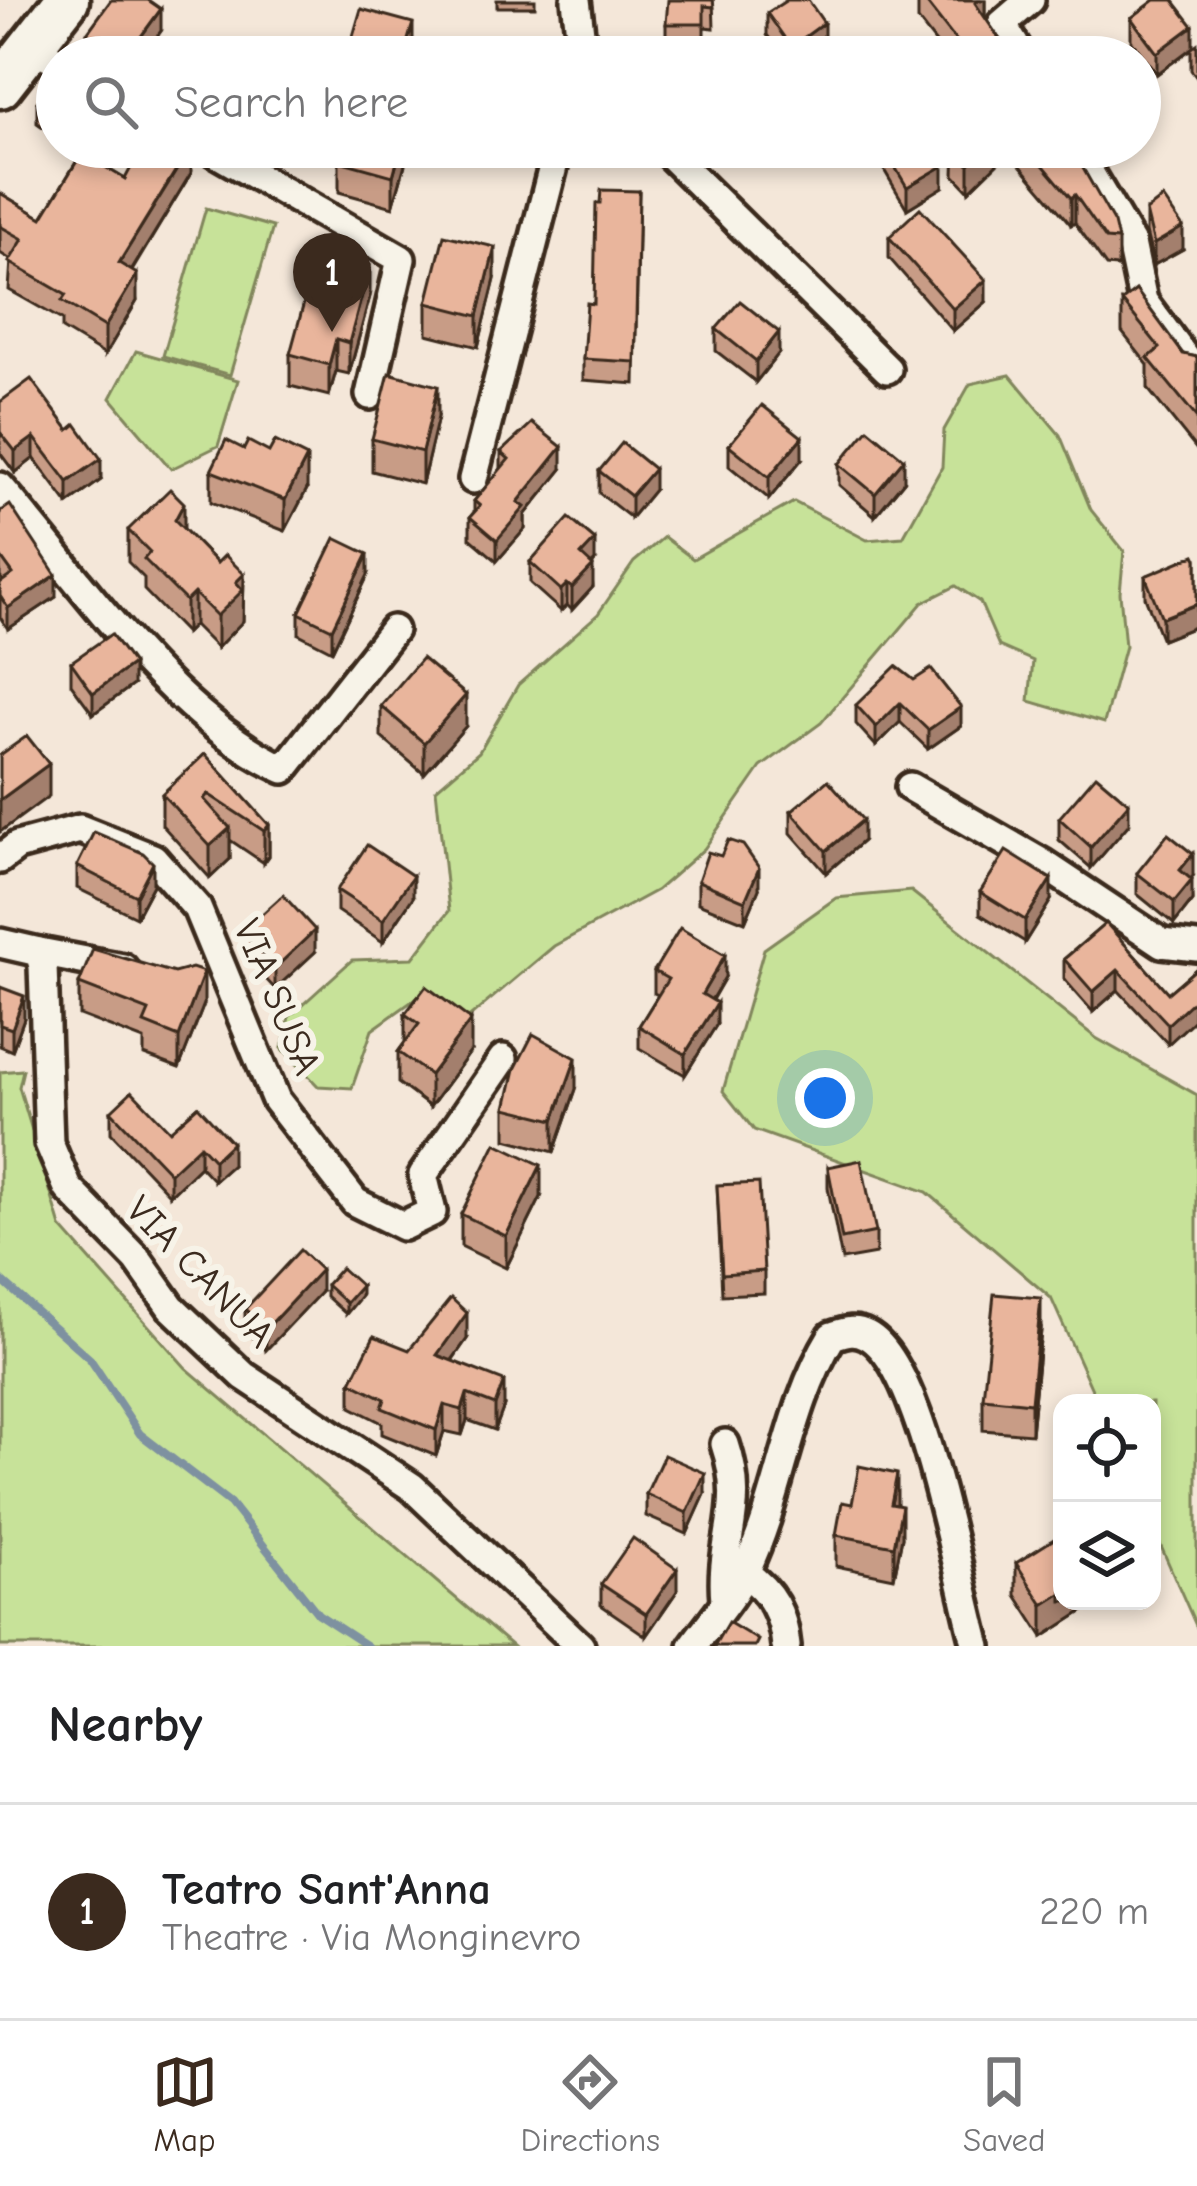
<!DOCTYPE html>
<html lang="en">
<head>
<meta charset="utf-8">
<style>
  body { margin:0; font-family:"Comic Neue",sans-serif; background:#f2f2f2; color:#202124 }
  .controls { position:absolute; right:36px; bottom:36px; display:grid; overflow:hidden; border-radius:24px; box-shadow:0 6px 18px #0003 }
  .controls button { width:108px; height:108px; display:grid; place-items:center; padding:0; border:0; border-bottom:3px solid #e0e0e0; background:#fff; color:#202124; font:60px sans-serif }
  .you { position:absolute; left:825px; top:1098px; width:42px; height:42px; margin:-30px; border:9px solid #fff; border-radius:50%; background:#1a73e8; box-shadow:0 0 0 18px #1a73e833 }
  .badge { display:grid; place-items:center; width:78px; height:78px; border-radius:50%; background:#3b2a1e; color:#fff; font-size:39px; font-weight:700 }
  .pin { position:absolute; translate:-50% -99px; filter:drop-shadow(0 3px 6px #0008) }
  .pin::after { content:''; position:absolute; top:63px; width:42px; height:36px; background:inherit; clip-path:polygon(0 0,100% 0,50% 100%) }
  .list { margin:0; padding:0; list-style:none }
  h2 { display:flex; justify-content:space-between; align-items:center; height:156px; margin:0; padding:0 48px; font-size:51px }
  h2 small { font-size:39px; font-weight:400; color:#757577 }
  .list li { display:grid; grid-template-columns:78px 1fr auto; gap:36px; align-items:center; box-sizing:border-box; height:216px; padding:0 48px; border-top:3px solid #e0e0e0 }
  .list b { display:block; font-size:45px; white-space:nowrap }
  .list p { margin:0; font-size:39px; white-space:nowrap; color:#757577 }
  .list em { font-size:39px; font-style:normal; color:#757577 }
  .icon { flex:none; width:66px; height:66px; fill:none; stroke:currentColor; stroke-width:2; stroke-linecap:round; stroke-linejoin:round }
  .map { position:relative; flex:none; width:1197px; height:1646px; overflow:hidden }
  .search { position:absolute; background:#fff; box-shadow:0 6px 18px #0003; left:36px; right:36px; top:36px; height:132px; display:flex; align-items:center; gap:30px; box-sizing:border-box; padding:0 42px; border-radius:66px; color:#757577; font-size:45px }
  .sheet { height:372px; background:#fff }
  nav { display:flex; justify-content:space-around; align-items:center; box-sizing:border-box; height:168px; border-top:3px solid #e0e0e0; background:#fff; font-size:33px; color:#757577 }
  nav a { display:grid; justify-items:center; gap:6px }
  nav .on { color:#3b2a1e }
  .map>svg:first-child { display:block }
  .green { fill:#c7e299; stroke:#81865c; stroke-width:3 }
  .lines { fill:none; stroke-linecap:round; stroke-linejoin:round }
  .stream { stroke:#7e91a0; stroke-width:8 }
  .street-casing { stroke:#3b2a1e; stroke-width:36 }
  .primary-casing { stroke:#3b2a1e; stroke-width:51 }
  .street { stroke:#f7f3e8; stroke-width:27 }
  .primary { stroke:#f7f3e8; stroke-width:42 }
  .wall { fill:#c89c86; stroke:#3b2a1e; stroke-width:3 }
  .shaded-wall { fill:#a37f6d; stroke:#3b2a1e; stroke-width:3 }
  .building { fill:#e9b59c; stroke:#3b2a1e; stroke-width:3 }
  .labels { text-anchor:middle; dominant-baseline:central; stroke-width:12; stroke-linejoin:round; paint-order:stroke }
  .street-label { font-size:39px; fill:#3b2a1e; stroke:#f7f3e8 }
</style>
</head>
<body>
<div class="map">
<svg width="1197" height="1646" viewBox="0 0 1197 1646">
  <rect width="100%" height="100%" fill="#f4e7d9"/>
  <filter id="ink" filterUnits="userSpaceOnUse"><feTurbulence type="fractalNoise" baseFrequency=".00833" numOctaves="2"/><feDisplacementMap in="SourceGraphic" scale="24" xChannelSelector="R" yChannelSelector="G"/><feConvolveMatrix kernelMatrix="1 2 1 2 8 2 1 2 1" color-interpolation-filters="sRGB"/></filter>
  <g filter="url(#ink)">
    <g class="green">
      <polygon points="206,208 273,227 230,375 163,356"/>
      <polygon points="136,351 238,380 218,446 171,469 111,398"/>
      <polygon points="1010,375 1060,435 1091,510 1124,551 1120,593 1125,646 1104,723 1029,701 1033,661 999,646 980,602 956,586 922,603 821,723 761,767 704,849 657,890 554,946 465,1021 418,997 372,1030 352,1088 318,1086 282,1048 289,1017 352,960 413,958 449,911 436,789 479,752 518,685 598,614 634,562 664,537 693,559 794,502 867,540 903,537 942,467 944,430 970,384"/>
      <polygon points="911,891 1096,1038 1197,1095 1197,1628 1152,1526 1152,1403 1098,1403 1051,1298 927,1192 754,1130 723,1091 764,949 836,898"/>
      <polygon points="23,1070 19,1087 61,1227 186,1368 512,1646 0,1646 0,1072"/>
    </g>
    <g class="lines">
      <polyline class="stream" points="0,1279 90,1359 140,1434 230,1503 318,1614 367,1646"/>
      <defs>
        <g id="street">
          <polyline points="576,0 583,57"/>
          <polyline points="31,46 57,61"/>
          <polyline points="1022,57 1002,24 1030,0"/>
          <polyline points="206,147 401,259 370,395"/>
          <polyline points="662,147 887,369"/>
          <polyline points="1074,147 1131,243 1143,301 1197,374"/>
          <polyline points="473,479 558,147"/>
          <path d="M0 487C80 580 173 719 284 769L393 630"/>
          <polyline points="910,787 1042,863 1162,943 1197,947"/>
          <polyline points="0,859 17,846 80,829 153,858 197,908 276,1100 355,1202 403,1226 432,1212 423,1175 503,1059"/>
          <polyline points="0,943 39,952 43,966 49,1143 68,1188 137,1259 171,1307 244,1376 412,1487 580,1646"/>
          <polyline points="39,952 123,968"/>
          <path d="M725 1444C747 1509 719 1539 725 1600"/>
          <path d="M745 1573C772 1592 783 1613 786 1646"/>
          <path d="M693 1646C710 1622 733 1597 746 1570 782 1494 788 1408 832 1336 845 1332 854 1328 867 1335 923 1364 958 1581 977 1646"/>
        </g>
        <polyline id="primary" points="0,86 67,0"/>
      </defs>
      <use href="#street" class="street-casing"/>
      <use href="#primary" class="primary-casing"/>
      <use href="#street" class="street"/>
      <use href="#primary" class="primary"/>
    </g>
    <g class="wall">
      <rect x="497" y="0" width="38" height="7"/>
      <polygon points="713,0 714,28 704,27 704,45 666,46 666,24"/>
      <polygon points="918,0 985,0 985,18 1012,57 942,51 918,20"/>
      <polygon points="767,13 824,45 807,57 783,57 767,35"/>
      <polygon points="1131,18 1193,47 1197,44 1197,78 1191,70 1191,49 1157,74 1131,40"/>
      <polygon points="161,31 142,57 91,57 87,54 87,33"/>
      <polygon points="57,73 57,137 37,123 37,102"/>
      <polygon points="71,147 91,147 85,155 125,179 191,173 132,271 137,301 105,355 62,329 62,320 9,290 11,260 0,253 0,193 42,218 81,154"/>
      <polygon points="407,147 407,157 393,207 339,192 339,161"/>
      <polygon points="507,147 539,147 535,166 507,162"/>
      <polygon points="883,147 943,187 907,209 883,168"/>
      <polygon points="955,147 1071,147 1118,240 1118,267 1106,266 1075,223 1071,225 1009,152 969,191 954,175"/>
      <polygon points="639,191 635,384 583,380 583,359 594,304 600,203"/>
      <polygon points="1146,211 1183,249 1154,265 1146,232"/>
      <polygon points="889,237 986,302 953,331 889,258"/>
      <polygon points="495,279 478,347 427,334 427,303"/>
      <polygon points="370,296 349,374 336,371 329,396 290,386 290,354"/>
      <polygon points="1122,301 1183,354 1197,357 1197,450 1148,389 1148,365 1122,332"/>
      <polygon points="716,329 779,353 756,382 716,351"/>
      <polygon points="0,402 101,480 68,504 34,458 15,473 0,453"/>
      <polygon points="438,417 422,484 372,471 372,439"/>
      <polygon points="729,445 802,459 769,499 729,466"/>
      <polygon points="244,449 269,452 307,489 285,531 211,502 211,471"/>
      <polygon points="501,452 562,469 525,515 525,529 497,561 470,538 470,517 474,512 474,501 501,469"/>
      <polygon points="839,464 904,481 875,516 839,485"/>
      <polygon points="599,471 654,490 631,518 599,493"/>
      <polygon points="0,512 56,597 8,629 0,617 0,583 3,581 0,577"/>
      <polygon points="184,529 217,563 244,574 243,621 217,648 194,625 186,633 144,590 144,578 128,562 128,530"/>
      <polygon points="1197,559 1197,626 1162,640 1145,597 1145,576"/>
      <polygon points="595,561 591,565 593,587 572,610 567,605 561,611 530,583 530,562"/>
      <polygon points="368,575 332,651 299,634 299,613"/>
      <polygon points="71,662 133,685 93,714 71,684"/>
      <polygon points="914,680 961,726 928,749 900,722 876,746 856,724 856,705"/>
      <polygon points="381,706 466,726 424,774 381,737"/>
      <polygon points="205,754 269,825 269,856 264,863 230,840 230,859 210,878 162,825 162,794"/>
      <polygon points="791,811 863,841 826,873 791,833"/>
      <polygon points="1059,818 1129,824 1091,868 1059,840"/>
      <polygon points="77,866 153,885 136,917 77,888"/>
      <polygon points="1137,873 1193,876 1191,879 1192,901 1174,924 1137,894"/>
      <polygon points="698,881 759,889 745,922 698,903"/>
      <polygon points="337,890 413,897 383,942 337,911"/>
      <polygon points="980,892 1051,900 1025,942 980,914"/>
      <polygon points="1106,923 1168,993 1197,968 1197,1024 1194,1020 1168,1044 1118,990 1093,1012 1064,979 1064,959"/>
      <polygon points="242,932 315,952 275,989 242,953"/>
      <polygon points="654,971 725,977 712,1000 717,1024 685,1075 639,1048 639,1026 658,995 654,993"/>
      <polygon points="79,984 204,1004 179,1068 144,1055 144,1040 79,1015"/>
      <polygon points="0,987 24,1018 12,1051 0,1046"/>
      <polygon points="405,1014 471,1051 430,1107 398,1083 398,1052 405,1042"/>
      <polygon points="576,1089 554,1152 506,1139 506,1108"/>
      <polygon points="198,1106 232,1165 214,1181 200,1166 170,1195 111,1133 111,1111 170,1131"/>
      <polygon points="828,1167 876,1232 876,1254 842,1260 828,1188"/>
      <polygon points="717,1185 764,1271 764,1293 722,1295"/>
      <polygon points="541,1197 506,1268 461,1246 461,1214"/>
      <polygon points="326,1285 361,1296 346,1314 326,1296"/>
      <polygon points="321,1292 266,1350 245,1331 245,1309"/>
      <polygon points="1041,1330 1031,1434 983,1430 983,1398"/>
      <polygon points="467,1339 452,1361 504,1406 495,1430 467,1420 462,1435 444,1431 436,1456 382,1434 382,1423 351,1407 351,1382 409,1350"/>
      <polygon points="646,1494 705,1494 687,1534 646,1516"/>
      <polygon points="852,1504 897,1505 902,1537 894,1578 836,1566 836,1535"/>
      <polygon points="1016,1563 1062,1601 1099,1601 1043,1637 1016,1595"/>
      <polygon points="601,1584 677,1591 646,1636 601,1605"/>
    </g>
    <g class="shaded-wall">
      <polygon points="978,0 985,0 985,20 975,3"/>
      <polygon points="161,9 161,31 142,57 126,57"/>
      <polygon points="413,23 413,55 412,57 403,57"/>
      <polygon points="824,23 824,45 807,57 791,57 791,47"/>
      <polygon points="1193,26 1193,47 1157,74 1157,53"/>
      <polygon points="191,147 191,173 119,291 119,263"/>
      <polygon points="401,147 407,147 407,157 393,207 393,176"/>
      <polygon points="986,147 1009,147 1009,152 969,191 969,164"/>
      <polygon points="943,166 943,187 907,209 907,187"/>
      <polygon points="1075,195 1075,223 1071,225 1071,198"/>
      <polygon points="1183,227 1183,249 1154,265 1154,244"/>
      <polygon points="495,247 495,279 478,347 478,316"/>
      <polygon points="370,265 370,296 349,374 349,343"/>
      <polygon points="137,274 137,301 105,355 105,327"/>
      <polygon points="986,280 986,302 953,331 953,309"/>
      <polygon points="779,332 779,353 756,382 756,361"/>
      <polygon points="336,339 336,371 329,396 329,365"/>
      <polygon points="438,386 438,417 422,484 422,452"/>
      <polygon points="34,437 34,458 15,473 15,451"/>
      <polygon points="802,437 802,459 769,499 769,477"/>
      <polygon points="562,447 562,469 525,515 525,529 497,561 497,540 518,502"/>
      <polygon points="307,457 307,489 285,531 285,500"/>
      <polygon points="101,459 101,480 68,504 68,482"/>
      <polygon points="904,459 904,481 875,516 875,494"/>
      <polygon points="654,469 654,490 631,518 631,496"/>
      <polygon points="184,503 184,535 175,520"/>
      <polygon points="595,540 595,561 581,576 581,555"/>
      <polygon points="368,554 368,575 332,651 332,629"/>
      <polygon points="593,566 593,587 572,610 572,588"/>
      <polygon points="244,574 243,621 217,648 217,616 236,582"/>
      <polygon points="56,575 56,597 8,629 8,608"/>
      <polygon points="567,584 567,605 561,611 561,590"/>
      <polygon points="194,593 194,625 186,633 186,601"/>
      <polygon points="1197,604 1197,626 1162,640 1162,618"/>
      <polygon points="133,664 133,685 93,714 93,693"/>
      <polygon points="466,695 466,726 424,774 424,743"/>
      <polygon points="900,703 900,722 876,746 876,727"/>
      <polygon points="961,707 961,726 928,749 928,730"/>
      <polygon points="49,764 49,796 0,832 0,800"/>
      <polygon points="1129,803 1129,824 1091,868 1091,847"/>
      <polygon points="863,820 863,841 826,873 826,851"/>
      <polygon points="269,825 269,856 264,863 264,831"/>
      <polygon points="230,828 230,859 210,878 210,846"/>
      <polygon points="1193,854 1193,876 1180,892 1180,870"/>
      <polygon points="153,863 153,885 136,917 136,896"/>
      <polygon points="759,868 759,889 745,922 745,901"/>
      <polygon points="413,876 413,897 383,942 383,920"/>
      <polygon points="1051,879 1051,900 1025,942 1025,920"/>
      <polygon points="1192,880 1192,901 1174,924 1174,902"/>
      <polygon points="315,930 315,952 275,989 275,968"/>
      <polygon points="725,955 725,977 702,1015 702,994"/>
      <polygon points="1118,970 1118,990 1093,1012 1093,992"/>
      <polygon points="204,972 204,1004 179,1068 179,1037"/>
      <polygon points="24,996 24,1018 12,1051 12,1029"/>
      <polygon points="1194,1000 1194,1020 1168,1044 1168,1024"/>
      <polygon points="717,1003 717,1024 685,1075 685,1054"/>
      <polygon points="471,1020 471,1051 430,1107 430,1075"/>
      <polygon points="576,1058 576,1089 554,1152 554,1120"/>
      <polygon points="232,1143 232,1165 214,1181 214,1160"/>
      <polygon points="200,1145 200,1166 170,1195 170,1173"/>
      <polygon points="541,1165 541,1197 506,1268 506,1236"/>
      <polygon points="321,1270 321,1292 266,1350 266,1329"/>
      <polygon points="361,1286 361,1296 346,1314 346,1303"/>
      <polygon points="1041,1298 1041,1330 1031,1434 1031,1403"/>
      <polygon points="467,1313 467,1339 437,1381 437,1355"/>
      <polygon points="504,1381 504,1406 495,1430 495,1405"/>
      <polygon points="467,1394 467,1420 462,1435 462,1410"/>
      <polygon points="444,1405 444,1431 436,1456 436,1430"/>
      <polygon points="705,1473 705,1494 687,1534 687,1513"/>
      <polygon points="897,1474 897,1505 891,1504"/>
      <polygon points="902,1506 902,1537 894,1578 894,1546"/>
      <polygon points="677,1569 677,1591 646,1636 646,1614"/>
      <polygon points="1062,1593 1062,1601 1099,1601 1043,1637 1043,1605"/>
    </g>
    <g class="building">
      <polygon points="111,0 148,0 161,9 126,57 120,57 87,33"/>
      <polygon points="668,0 713,0 714,7 704,6 704,24 666,24"/>
      <polygon points="787,0 808,0 824,23 791,47 767,13"/>
      <polygon points="924,0 978,0 975,3 1012,57 933,57 957,42"/>
      <polygon points="1155,0 1173,0 1193,26 1157,53 1131,18"/>
      <polygon points="361,9 413,23 403,57 347,57"/>
      <polygon points="57,73 57,116 37,102"/>
      <polygon points="142,147 190,147 119,263 137,274 105,327 62,301 66,295 9,262 23,239 0,226 0,193 42,218 82,153 125,179"/>
      <polygon points="343,147 401,147 393,176 339,161"/>
      <polygon points="883,147 932,147 943,166 907,187"/>
      <polygon points="955,147 986,147 969,164 954,148"/>
      <polygon points="1028,147 1071,147 1114,223 1118,240 1106,239 1075,195 1071,198"/>
      <polygon points="601,190 639,191 635,362 583,359 587,303 594,304 596,203 600,203"/>
      <polygon points="1163,198 1183,227 1154,244 1146,211"/>
      <polygon points="920,208 986,280 953,309 889,237"/>
      <polygon points="444,235 495,247 478,316 427,303"/>
      <polygon points="318,251 370,265 349,343 336,339 329,365 290,354"/>
      <polygon points="1136,290 1183,354 1197,357 1197,418 1148,358 1160,348 1122,301"/>
      <polygon points="740,301 779,332 756,361 716,329"/>
      <polygon points="389,373 438,386 422,452 372,439"/>
      <polygon points="31,379 69,430 76,424 101,459 68,482 34,437 15,451 0,432 0,402"/>
      <polygon points="762,405 802,437 769,477 729,445"/>
      <polygon points="532,423 562,447 518,502 525,507 497,540 470,517 480,506 474,501 509,459 501,452"/>
      <polygon points="868,429 904,459 875,494 839,464"/>
      <polygon points="226,440 244,449 248,441 269,452 275,441 307,457 285,500 211,471"/>
      <polygon points="622,443 654,469 631,496 599,471"/>
      <polygon points="170,489 184,503 175,520 217,563 225,555 244,574 236,582 243,590 217,616 194,593 186,601 144,559 150,552 128,530"/>
      <polygon points="10,505 56,575 8,608 0,596 0,583 13,574 0,556 0,512"/>
      <polygon points="569,518 595,540 581,555 593,566 572,588 567,584 561,590 530,562"/>
      <polygon points="335,538 368,554 332,629 299,613"/>
      <polygon points="1195,555 1197,559 1197,604 1162,618 1145,576"/>
      <polygon points="111,634 133,664 93,693 71,662"/>
      <polygon points="422,658 466,695 424,743 381,706"/>
      <polygon points="896,666 914,680 931,669 961,707 928,730 900,703 876,727 856,705"/>
      <polygon points="27,736 49,764 0,800 0,755"/>
      <polygon points="205,754 269,825 264,831 208,794 204,799 230,828 210,846 162,794"/>
      <polygon points="1096,775 1129,803 1091,847 1059,818"/>
      <polygon points="828,780 863,820 826,851 791,811"/>
      <polygon points="94,832 143,853 153,863 136,896 77,866"/>
      <polygon points="1168,834 1193,854 1180,870 1192,880 1174,902 1137,873"/>
      <polygon points="728,840 743,845 759,868 745,901 698,881 708,852 721,856"/>
      <polygon points="367,845 413,876 383,920 337,890"/>
      <polygon points="1006,851 1051,879 1025,920 980,892"/>
      <polygon points="283,895 315,930 275,968 242,932"/>
      <polygon points="1106,923 1168,993 1197,968 1197,1003 1194,1000 1168,1024 1118,970 1093,992 1064,959"/>
      <polygon points="680,928 725,955 702,994 717,1003 685,1054 639,1026 668,979 654,971"/>
      <polygon points="93,949 174,973 192,968 204,972 179,1037 144,1023 149,1011 79,984"/>
      <polygon points="426,986 471,1020 430,1075 398,1052 419,1024 405,1014"/>
      <polygon points="0,987 24,996 12,1029 0,1025"/>
      <polygon points="533,1034 576,1058 554,1120 506,1108 515,1069"/>
      <polygon points="132,1091 170,1131 198,1106 232,1143 214,1160 200,1145 170,1173 111,1111"/>
      <polygon points="496,1143 541,1165 506,1236 461,1214"/>
      <polygon points="861,1160 876,1232 842,1239 828,1167"/>
      <polygon points="759,1183 764,1271 722,1274 717,1185"/>
      <polygon points="300,1250 321,1270 266,1329 245,1309"/>
      <polygon points="341,1268 361,1286 346,1303 326,1285"/>
      <polygon points="994,1294 1041,1298 1031,1403 983,1398"/>
      <polygon points="451,1298 467,1313 437,1355 504,1381 495,1405 467,1394 462,1410 444,1405 436,1430 382,1408 385,1399 351,1382 374,1336 409,1350"/>
      <polygon points="664,1455 705,1473 687,1513 646,1494"/>
      <polygon points="859,1466 897,1474 891,1504 902,1506 894,1546 836,1535 842,1502 852,1504"/>
      <polygon points="1062,1534 1062,1593 1043,1605 1016,1563"/>
      <polygon points="633,1538 677,1569 646,1614 601,1584"/>
      <polygon points="728,1622 758,1640 755,1646 714,1646"/>
    </g>
  </g>
  <g class="labels">
    <g class="street-label">
      <text transform="translate(277 997) rotate(67)">VIA SUSA</text>
      <text transform="translate(200 1272) rotate(46)">VIA CANUA</text>
    </g>
  </g>
</svg>
<div class="controls">
<button><svg class="icon" aria-label="locate" viewBox="0 0 24 24"><circle cx="12" cy="12" r="6"/><path d="M12 2v4M12 18v4M2 12h4M18 12h4"/></svg></button>
<button><svg class="icon" aria-label="layers" viewBox="0 0 24 24"><path d="M12 4l9 5-9 5-9-5zM3 14l9 5 9-5"/></svg></button>
</div>
<div class="you"></div>
<div class="pin badge" style="left:332px;top:332px">1</div>
<div class="search"><svg class="icon" aria-label="search" viewBox="0 0 24 24"><circle cx="10" cy="10" r="6"/><path d="M15 15l6 6"/></svg>Search here</div>
</div>
<section class="sheet">
<h2>Nearby<small></small></h2>
<ul class="list">
<li><span class="badge">1</span><div><b>Teatro Sant'Anna</b><p>Theatre · Via Monginevro</p></div><em>220 m</em></li>
</ul>
</section>
<nav>
<a class="on"><svg class="icon" aria-label="map" viewBox="0 0 24 24"><path d="M3 6l6-2 6 2 6-2v14l-6 2-6-2-6 2zM9 4v14M15 6v14"/></svg>Map</a>
<a><svg class="icon" aria-label="directions" viewBox="0 0 24 24"><path d="M12 3l9 9-9 9-9-9zM9 14v-3h6M13 9l2 2-2 2"/></svg>Directions</a>
<a><svg class="icon" aria-label="saved" viewBox="0 0 24 24"><path d="M7 4h10v16l-5-4-5 4z"/></svg>Saved</a>
</nav>
</body>
</html>
